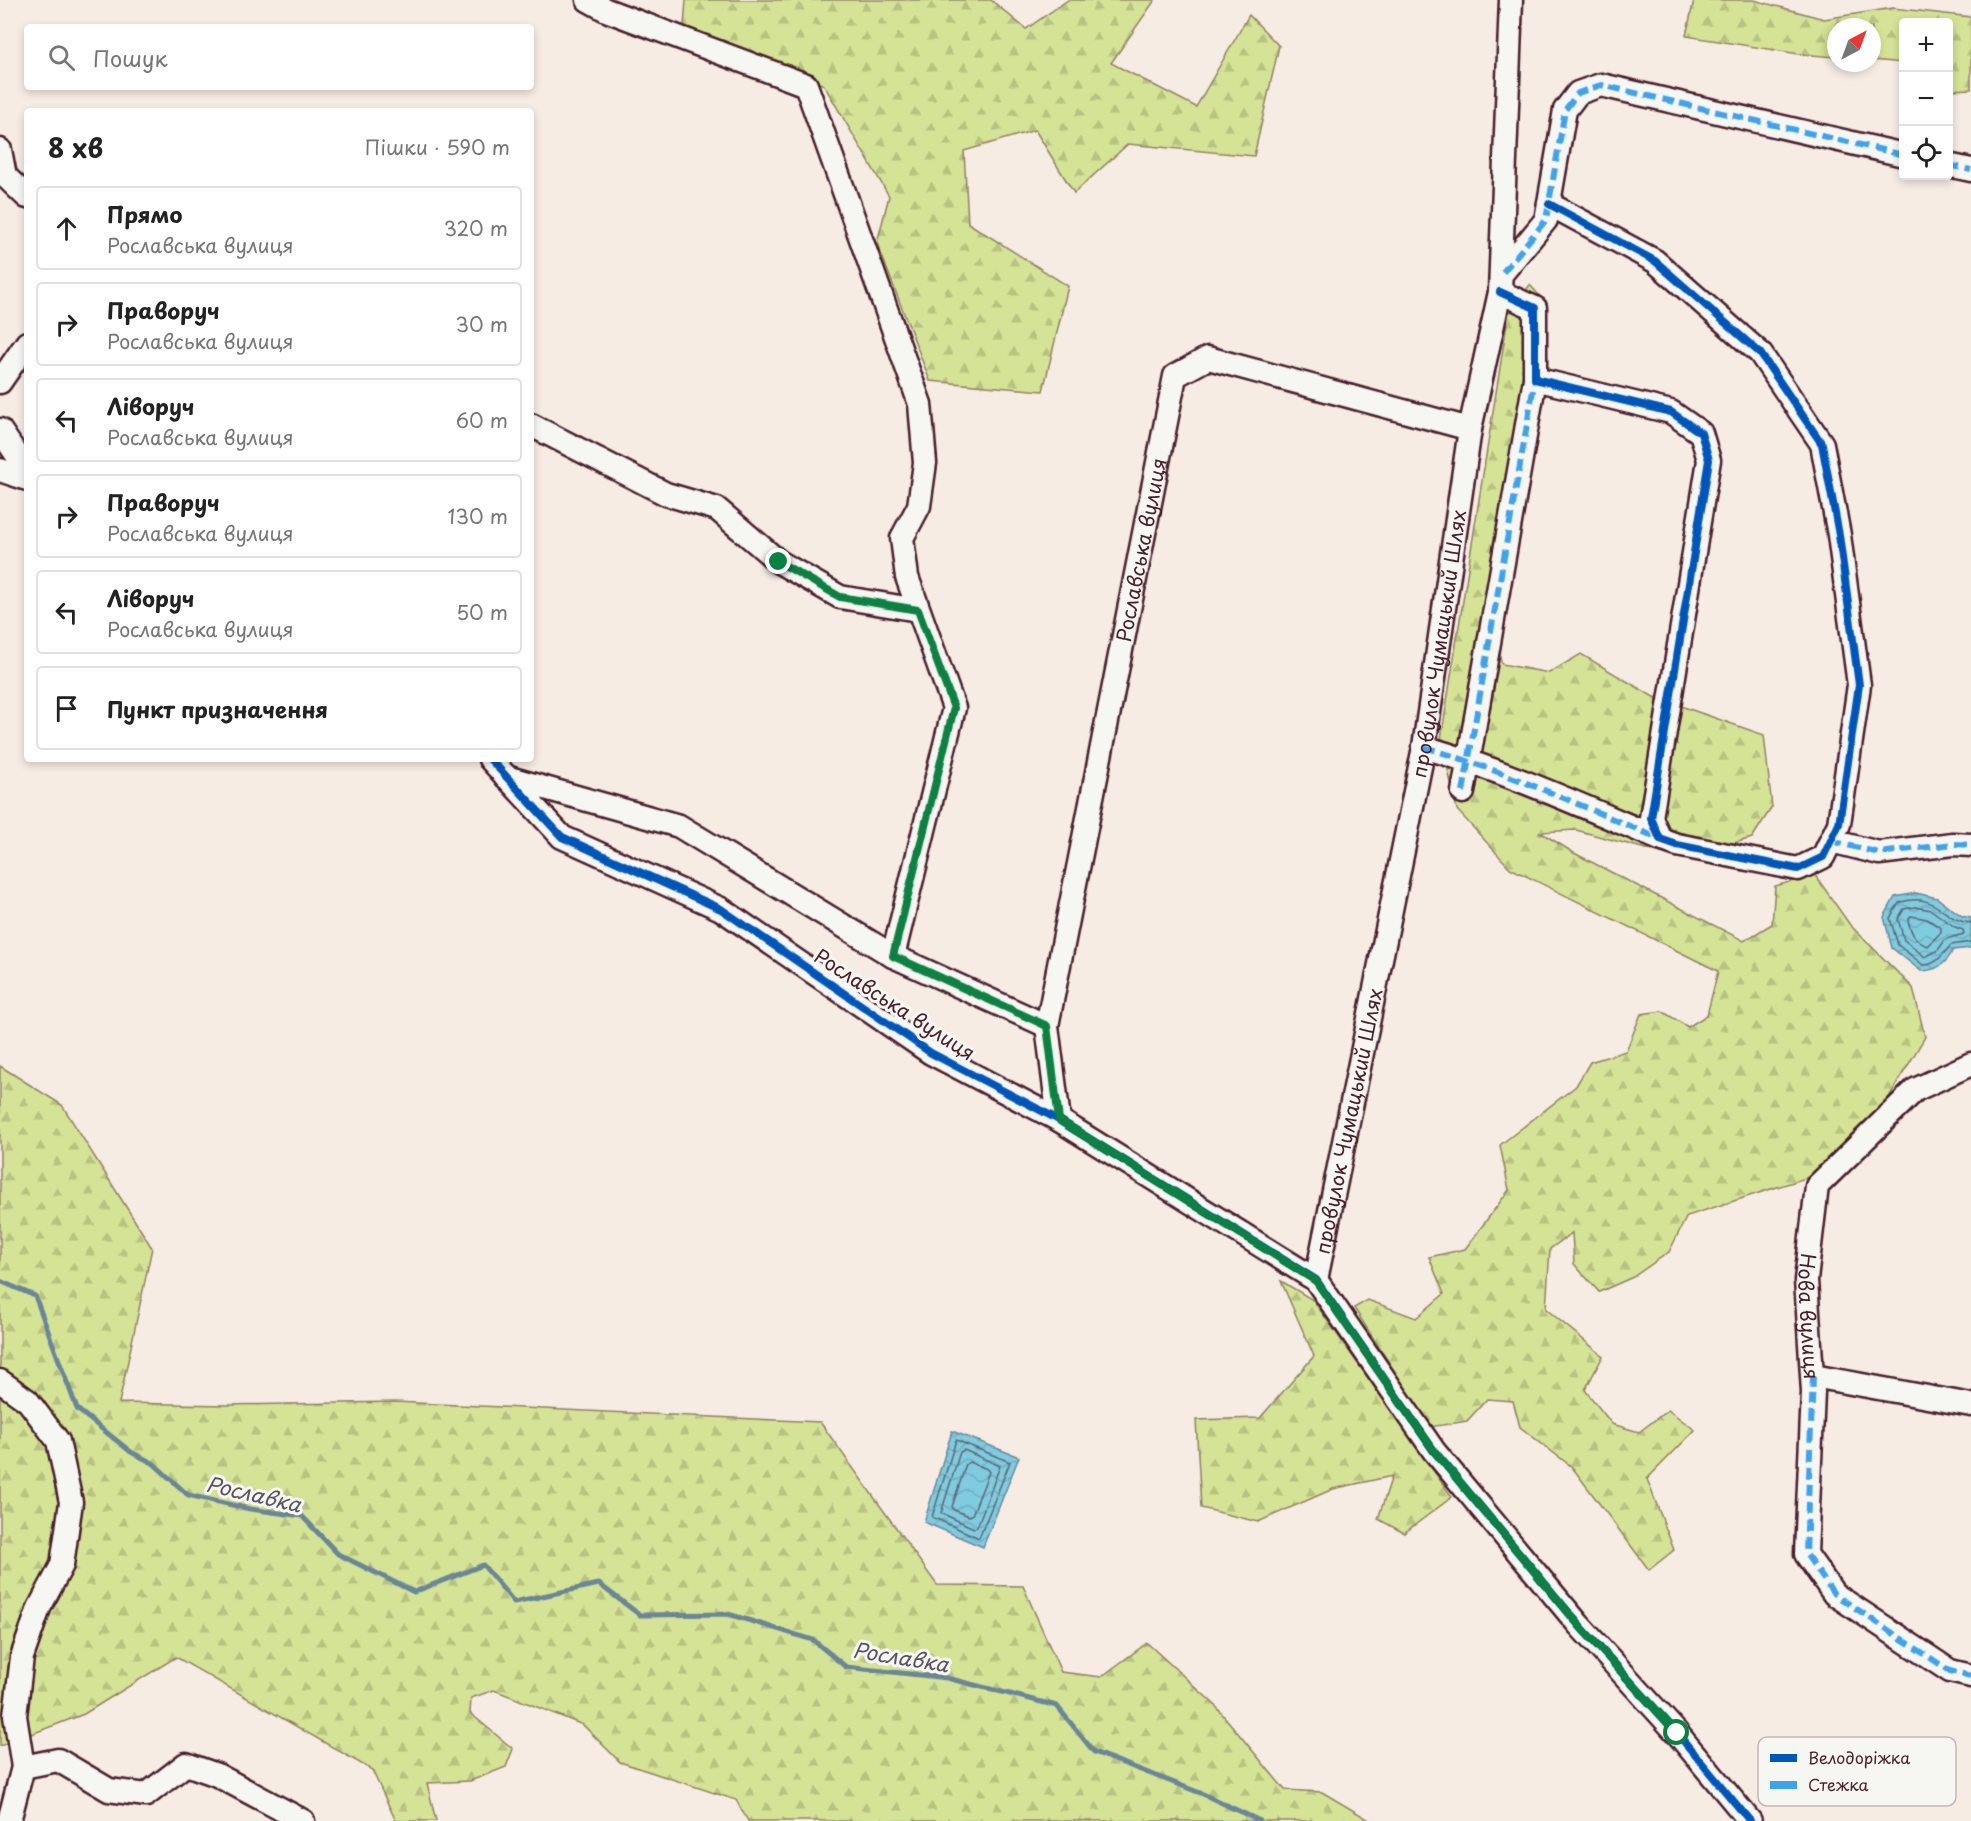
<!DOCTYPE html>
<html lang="uk">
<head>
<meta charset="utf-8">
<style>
  body { margin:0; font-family:"Playpen Sans",sans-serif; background:#f2f2f2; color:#222 }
  .controls { position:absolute; right:18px; top:18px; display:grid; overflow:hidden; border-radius:6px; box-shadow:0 3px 9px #0003 }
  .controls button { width:54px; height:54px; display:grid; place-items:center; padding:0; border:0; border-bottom:2px solid #e0e0e0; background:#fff; color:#222; font:30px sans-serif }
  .compass { position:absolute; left:1827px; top:18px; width:54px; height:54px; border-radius:50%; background:#fff; box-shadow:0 3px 9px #0003; rotate:41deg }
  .stop { position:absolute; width:18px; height:18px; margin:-14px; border:4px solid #0b8043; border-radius:50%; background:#fff }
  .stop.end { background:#0b8043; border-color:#fff; box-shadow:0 2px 6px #0008 }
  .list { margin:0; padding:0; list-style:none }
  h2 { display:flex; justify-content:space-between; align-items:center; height:78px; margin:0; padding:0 24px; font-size:26px }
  h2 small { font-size:20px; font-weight:400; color:#767676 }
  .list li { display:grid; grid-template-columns:39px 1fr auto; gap:18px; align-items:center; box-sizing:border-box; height:84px; margin:0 12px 12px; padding:0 12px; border:2px solid #e0e0e0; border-radius:6px }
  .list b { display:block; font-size:22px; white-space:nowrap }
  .list p { margin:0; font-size:20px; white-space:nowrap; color:#767676 }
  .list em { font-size:20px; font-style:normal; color:#767676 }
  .icon { flex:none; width:33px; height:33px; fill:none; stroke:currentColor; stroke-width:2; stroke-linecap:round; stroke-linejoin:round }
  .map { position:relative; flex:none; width:1971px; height:1821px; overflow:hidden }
  .search { position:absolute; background:#fff; box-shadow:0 3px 9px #0003; left:24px; top:24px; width:510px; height:66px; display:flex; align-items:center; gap:15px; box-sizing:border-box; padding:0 21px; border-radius:6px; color:#767676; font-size:22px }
  .panel { position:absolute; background:#fff; box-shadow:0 3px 9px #0003; left:24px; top:108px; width:510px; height:654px; border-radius:6px }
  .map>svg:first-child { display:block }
  .forest { fill:url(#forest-firs); stroke:#8f8160; stroke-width:1.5 }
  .water { fill:url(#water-waves); stroke:#6a8697; stroke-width:1.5 }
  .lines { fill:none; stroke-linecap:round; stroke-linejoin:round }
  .shore { stroke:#5f6473; stroke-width:1.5 }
  .stream { stroke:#6a8697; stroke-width:5 }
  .minor-casing { stroke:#4a1f2b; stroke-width:27 }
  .minor { stroke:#f6f6f2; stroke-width:22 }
  .quiet { stroke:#40a2eb; stroke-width:6; stroke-dasharray:12 6; stroke-linecap:butt }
  .cycleway-casing { stroke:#f6f6f2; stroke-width:11 }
  .cycleway { stroke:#0057b8; stroke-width:8 }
  .route { stroke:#0b8043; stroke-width:8 }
  .labels { text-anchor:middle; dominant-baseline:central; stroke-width:6; stroke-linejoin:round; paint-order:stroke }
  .street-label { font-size:20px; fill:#4a1f2b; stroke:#f6f6f2 }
  .water-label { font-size:21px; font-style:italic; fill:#5a5361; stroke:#f6f6f2 }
  .key { fill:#f6f6f2; stroke:#c2b6b6; stroke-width:1.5 }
  .key-label { font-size:16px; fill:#4a1f2b }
</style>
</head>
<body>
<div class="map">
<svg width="1971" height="1821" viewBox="0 0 1971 1821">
  <defs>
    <pattern id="forest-firs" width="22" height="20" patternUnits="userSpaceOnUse" patternTransform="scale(1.5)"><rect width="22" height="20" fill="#d4e396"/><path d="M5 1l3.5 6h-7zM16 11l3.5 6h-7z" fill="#b8c281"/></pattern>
    <pattern id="water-waves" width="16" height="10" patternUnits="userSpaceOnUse" patternTransform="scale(1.5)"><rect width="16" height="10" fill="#7fcbdf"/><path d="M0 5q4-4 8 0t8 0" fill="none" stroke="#6faec0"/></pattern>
  </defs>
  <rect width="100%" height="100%" fill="#f6ece4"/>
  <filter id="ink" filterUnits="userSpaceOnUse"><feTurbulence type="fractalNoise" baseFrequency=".0167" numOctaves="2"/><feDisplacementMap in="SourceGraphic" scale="12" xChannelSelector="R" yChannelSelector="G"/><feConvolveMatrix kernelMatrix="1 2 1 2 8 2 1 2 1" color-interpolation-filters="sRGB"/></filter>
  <g filter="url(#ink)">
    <g class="forest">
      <polygon points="686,0 991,0 1026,29 1068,0 1155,0 1111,63 1196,107 1249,15 1279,46 1254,156 1128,144 1074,193 1035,130 964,151 968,223 1068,286 1043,391 930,381 877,243 889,196 824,85 684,26"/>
      <polygon points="1694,0 1754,0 1824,19 1893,8 1971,17 1971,89 1949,90 1948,22 1904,22 1903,63 1872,60 1872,27 1836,27 1836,57 1799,54 1686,36"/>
      <polygon points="1530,285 1546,303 1485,607 1502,664 1549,673 1581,654 1652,696 1764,735 1772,807 1752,838 1679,858 1576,830 1540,832 1574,853 1744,941 1772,924 1775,886 1815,875 1850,925 1913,988 1925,1037 1849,1164 1687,1216 1669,1252 1633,1277 1599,1292 1574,1264 1572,1233 1550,1249 1546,1309 1603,1356 1585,1390 1612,1424 1639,1432 1668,1410 1695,1430 1647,1479 1674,1550 1649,1570 1572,1467 1520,1427 1513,1401 1487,1399 1467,1421 1430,1427 1354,1308 1368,1300 1416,1318 1444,1294 1429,1257 1465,1249 1509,1190 1500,1145 1576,1086 1590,1062 1626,1051 1641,1014 1662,1011 1688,1027 1707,1015 1718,971 1510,868 1457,810 1441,739 1509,311"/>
      <polygon points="0,1066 62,1105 152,1248 119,1403 226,1405 395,1402 820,1422 937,1585 1023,1586 1061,1672 1101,1677 1147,1643 1214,1704 1285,1790 1322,1792 1371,1821 748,1821 736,1800 620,1762 583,1725 494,1690 471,1698 470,1713 513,1749 506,1767 470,1781 427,1783 436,1821 396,1821 372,1770 176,1657 84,1714 0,1746"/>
      <polygon points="1281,1281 1313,1300 1452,1497 1404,1533 1378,1519 1392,1476 1333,1489 1258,1522 1201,1508 1196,1420 1260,1418 1314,1356"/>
    </g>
    <g class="water">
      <path d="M1916 893 1937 898 1962 916 1971 918V948L1953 950C1947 963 1936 971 1921 971L1892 948 1884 917 1895 897Z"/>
      <polygon points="952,1431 1019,1457 983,1547 924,1522"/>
    </g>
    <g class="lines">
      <g class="shore">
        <polygon points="1915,907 1931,910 1955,927 1963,930 1964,934 1946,939 1938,950 1925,957 1904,940 1898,919 1904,909"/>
        <path d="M1911 916 1927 919 1941 928V932L1928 946C1915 942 1911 933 1908 920Z"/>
        <path d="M1971 923C1941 921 1937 890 1899 903L1890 918 1898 945 1923 965C1937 965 1943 954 1951 945L1971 942"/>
        <polygon points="956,1440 1010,1462 979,1538 932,1517"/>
        <polygon points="964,1450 1000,1466 977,1527 974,1528 941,1513 960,1452"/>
        <polygon points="969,1462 987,1469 989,1472 972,1515 969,1516 954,1510 952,1507 966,1464"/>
      </g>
      <polyline class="stream" points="0,1281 35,1296 77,1409 131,1452 153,1463 188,1495 250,1509 302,1516 338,1554 414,1592 483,1565 514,1602 599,1584 640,1615 728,1614 813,1640 846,1667 947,1678 1057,1706 1094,1752 1203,1794 1260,1821"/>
      <defs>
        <g id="minor">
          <polyline points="588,0 606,10 806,85 920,404 925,463 919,506 902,538 907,577 954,708 893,956"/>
          <polyline points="0,150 5,176 27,197"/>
          <polyline points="1948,165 1971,170"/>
          <polyline points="1503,272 1546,220 1565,110 1578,93 1601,85 1904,155"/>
          <polyline points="1500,292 1535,308 1535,379 1671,412 1701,433 1709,460 1651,818 1660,839 1677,845 1798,869 1823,857 1839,824 1859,685 1839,535 1822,444 1760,353 1655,261 1549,204"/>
          <polyline points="0,382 27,343"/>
          <polyline points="531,425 666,494 717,509 779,562 840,597 918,610"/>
          <polyline points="0,430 27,470"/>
          <polyline points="0,470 27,479"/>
          <path d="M1424 747C1505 771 1582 806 1660 839"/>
          <polyline points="490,759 562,837 721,909 931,1053 1059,1120 1316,1280 1434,1451 1579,1625 1677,1733 1750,1821"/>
          <polyline points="506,777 679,826 893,956 1047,1026"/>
          <polyline points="1463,792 1535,379"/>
          <polyline points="1831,841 1879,853 1953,844 1971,845"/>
          <path id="s1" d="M1971 1064 1915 1090 1817 1186 1806 1280 1813 1392 1806 1554 1834 1594 1950 1671 1971 1676"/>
          <path id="s2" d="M1059 1120 1047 1026 1175 376 1208 358 1470 429"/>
          <path id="s3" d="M1316 1280 1424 747 1470 429 1500 292 1511 0"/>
          <polyline points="1813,1376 1971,1405"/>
          <polyline points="0,1381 28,1401 58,1441 71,1502 62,1565 39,1608 22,1657 15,1716 23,1767"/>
          <polyline points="9,1821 23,1767 58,1760 109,1790 146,1795 186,1764 217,1775 303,1821"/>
        </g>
      </defs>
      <use href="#minor" class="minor-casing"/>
      <use href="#minor" class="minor"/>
      <g class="quiet">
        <polyline points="1948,165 1971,170"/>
        <polyline points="1503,272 1546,220 1565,110 1578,93 1601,85 1904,155"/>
        <path d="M1424 747C1505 771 1582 806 1660 839"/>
        <polyline points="1463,792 1535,379"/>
        <polyline points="1831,841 1879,853 1953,844 1971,845"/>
        <polyline points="1813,1376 1806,1554 1834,1594 1950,1671 1971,1676"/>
      </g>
      <defs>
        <g id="cycleway">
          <polyline points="1500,292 1535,308 1535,379 1671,412 1701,433 1709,460 1651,818 1660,839 1677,845 1798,869 1823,857 1839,824 1859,685 1839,535 1822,444 1760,353 1655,261 1549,204"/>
          <polyline points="490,759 562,837 721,909 931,1053 1059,1120 1316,1280 1434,1451 1579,1625 1677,1733 1750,1821"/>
        </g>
      </defs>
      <use href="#cycleway" class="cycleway-casing"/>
      <use href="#cycleway" class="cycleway"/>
    </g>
  </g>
  <g class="lines" filter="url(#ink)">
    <polyline class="route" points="779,562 840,597 918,610 954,708 893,956 1047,1026 1059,1120 1316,1281 1434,1451 1579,1625 1677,1733"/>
  </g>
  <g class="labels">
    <g class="street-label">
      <text stroke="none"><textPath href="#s2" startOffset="580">Рославська вулиця</textPath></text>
      <text stroke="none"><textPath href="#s3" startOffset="648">провулок Чумацький Шлях</textPath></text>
      <text transform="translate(895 1004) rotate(33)">Рославська вулиця</text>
      <text stroke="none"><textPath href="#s3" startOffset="162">провулок Чумацький Шлях</textPath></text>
      <text stroke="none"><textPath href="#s1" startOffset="330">Нова вулиця</textPath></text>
    </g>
    <g class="water-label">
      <text transform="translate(254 1493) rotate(13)">Рославка</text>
      <text transform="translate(901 1656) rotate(9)">Рославка</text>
    </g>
  </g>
  <rect x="1758" y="1737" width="198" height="69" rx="9" class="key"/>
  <rect x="1770" y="1754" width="27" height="8" fill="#0057b8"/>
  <rect x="1770" y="1781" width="27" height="8" fill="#40a2eb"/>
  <g class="key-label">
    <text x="1808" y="1764">Велодоріжка</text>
    <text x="1808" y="1791">Стежка</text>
  </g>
</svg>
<div class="controls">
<button>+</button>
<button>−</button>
<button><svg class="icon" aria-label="locate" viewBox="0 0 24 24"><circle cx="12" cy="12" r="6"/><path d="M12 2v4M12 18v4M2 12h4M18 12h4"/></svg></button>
</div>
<svg class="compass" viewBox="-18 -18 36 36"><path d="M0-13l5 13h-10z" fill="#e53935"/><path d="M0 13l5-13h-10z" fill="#767676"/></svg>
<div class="stop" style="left:1677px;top:1733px"></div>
<div class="stop end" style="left:779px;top:562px"></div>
<div class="search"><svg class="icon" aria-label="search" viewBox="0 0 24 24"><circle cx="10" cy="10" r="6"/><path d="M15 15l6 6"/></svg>Пошук</div>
<section class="panel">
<h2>8 хв<small>Пішки · 590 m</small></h2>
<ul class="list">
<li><svg class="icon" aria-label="ahead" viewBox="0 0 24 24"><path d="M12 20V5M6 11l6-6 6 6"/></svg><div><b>Прямо</b><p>Рославська вулиця</p></div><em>320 m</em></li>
<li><svg class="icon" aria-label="right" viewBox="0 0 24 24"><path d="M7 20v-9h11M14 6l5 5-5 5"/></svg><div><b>Праворуч</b><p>Рославська вулиця</p></div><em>30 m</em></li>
<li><svg class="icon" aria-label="left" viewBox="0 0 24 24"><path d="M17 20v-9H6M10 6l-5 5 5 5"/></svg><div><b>Ліворуч</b><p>Рославська вулиця</p></div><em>60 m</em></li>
<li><svg class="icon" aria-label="right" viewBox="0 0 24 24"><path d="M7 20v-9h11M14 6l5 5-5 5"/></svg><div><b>Праворуч</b><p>Рославська вулиця</p></div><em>130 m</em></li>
<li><svg class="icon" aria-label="left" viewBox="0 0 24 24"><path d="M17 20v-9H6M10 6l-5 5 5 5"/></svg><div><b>Ліворуч</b><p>Рославська вулиця</p></div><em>50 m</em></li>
<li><svg class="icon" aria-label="arrive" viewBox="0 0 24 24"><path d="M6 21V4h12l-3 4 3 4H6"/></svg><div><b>Пункт призначення</b></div></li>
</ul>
</section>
</div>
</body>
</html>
